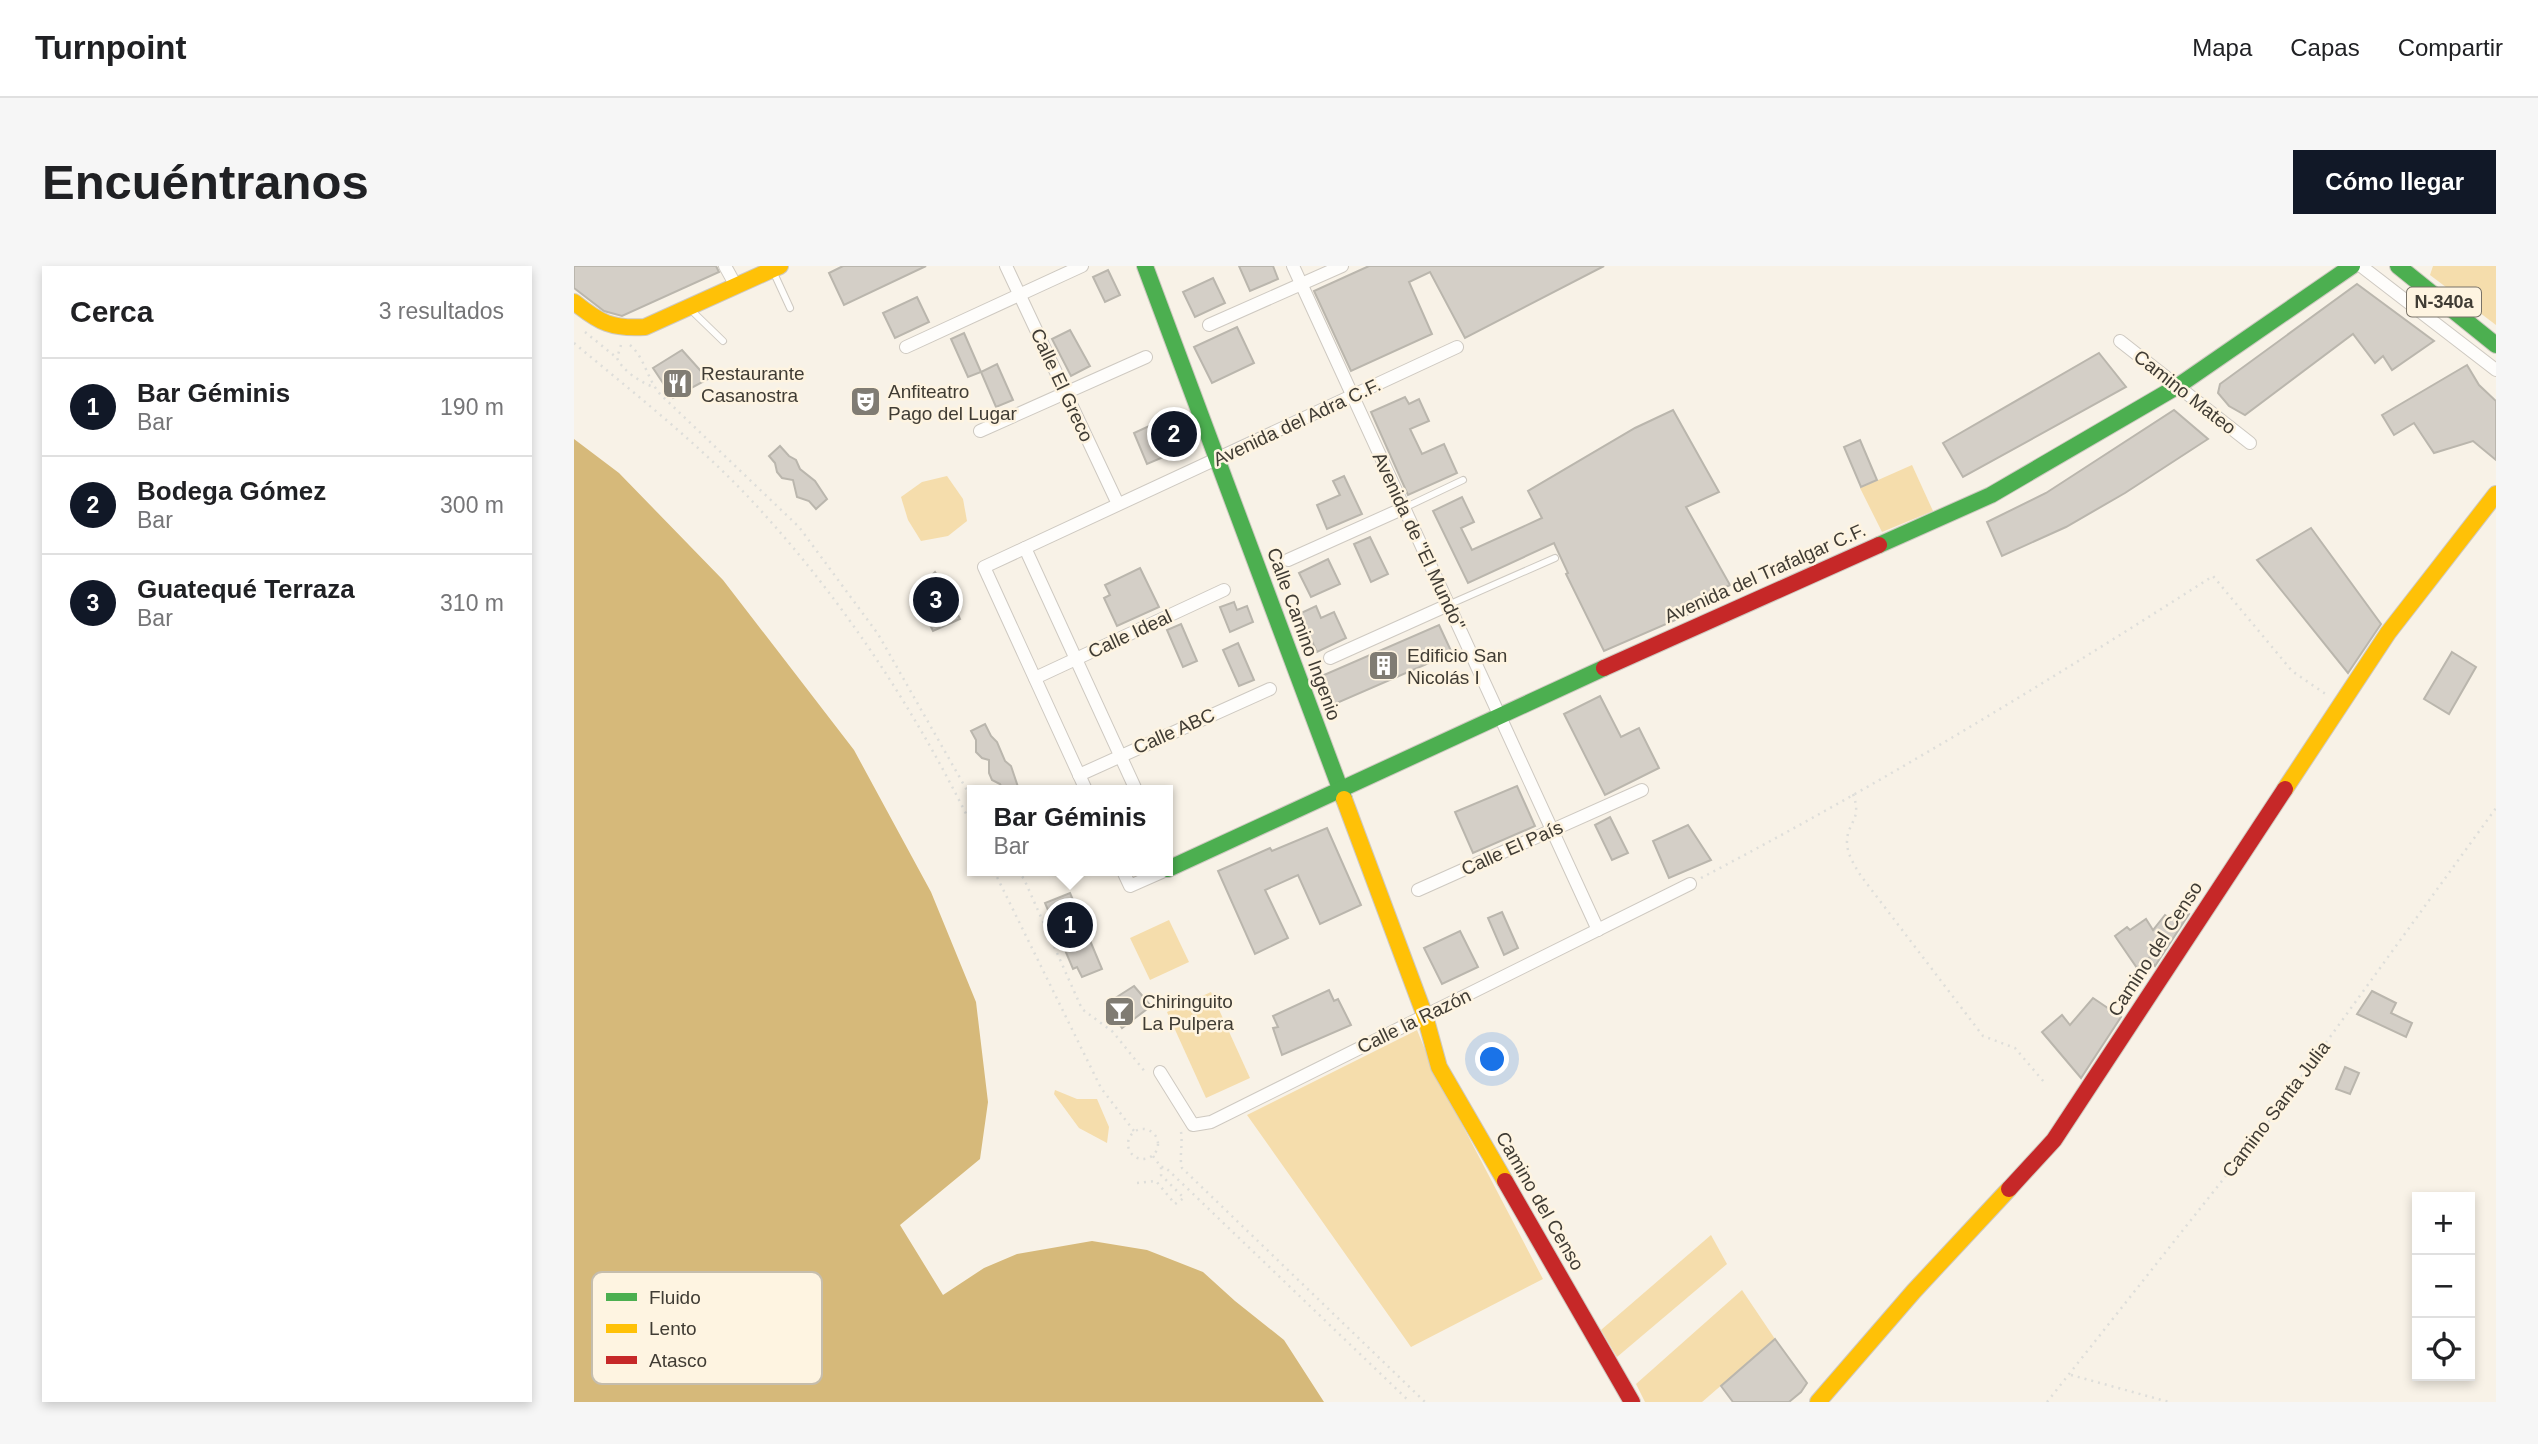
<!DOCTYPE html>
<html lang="es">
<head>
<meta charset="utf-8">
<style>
  body { margin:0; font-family:Helvetica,sans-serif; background:#f6f6f6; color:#202124 }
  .controls { position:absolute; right:21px; bottom:21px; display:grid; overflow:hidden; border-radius:0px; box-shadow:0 4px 10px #0003 }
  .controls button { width:63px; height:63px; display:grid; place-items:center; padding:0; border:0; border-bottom:2px solid #e0e0e0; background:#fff; color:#202124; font:35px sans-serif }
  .you { position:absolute; left:919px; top:794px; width:24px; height:24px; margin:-18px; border:5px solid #fff; border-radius:50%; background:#1a73e8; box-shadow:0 0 0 10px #1a73e833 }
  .badge { display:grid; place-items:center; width:46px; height:46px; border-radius:50%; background:#111827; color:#fff; font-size:23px; font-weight:700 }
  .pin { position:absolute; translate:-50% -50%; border:4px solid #fff; box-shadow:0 2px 7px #0006 }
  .popup { position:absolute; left:393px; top:519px; width:206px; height:91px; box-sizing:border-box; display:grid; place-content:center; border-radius:0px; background:#fff; filter:drop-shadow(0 2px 5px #0005); font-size:23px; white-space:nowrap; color:#757577 }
  .popup b { font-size:26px; color:#202124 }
  .popup::after { content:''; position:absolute; left:50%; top:100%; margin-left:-14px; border:14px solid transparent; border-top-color:#fff }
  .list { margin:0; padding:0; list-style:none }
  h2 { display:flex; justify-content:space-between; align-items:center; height:91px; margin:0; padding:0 28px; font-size:30px }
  h2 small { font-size:23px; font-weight:400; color:#757577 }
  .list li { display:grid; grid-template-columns:46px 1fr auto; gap:21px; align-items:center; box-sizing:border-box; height:98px; padding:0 28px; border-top:2px solid #e0e0e0 }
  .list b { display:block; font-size:26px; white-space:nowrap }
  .list p { margin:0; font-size:23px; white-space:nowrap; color:#757577 }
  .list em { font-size:23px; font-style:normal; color:#757577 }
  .icon { flex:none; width:38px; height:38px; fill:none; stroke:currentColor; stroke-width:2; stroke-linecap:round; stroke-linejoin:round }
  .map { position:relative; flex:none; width:1922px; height:1136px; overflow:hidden; border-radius:0px }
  header { display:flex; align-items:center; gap:42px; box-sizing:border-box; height:98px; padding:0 35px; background:#fff; border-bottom:2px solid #e0e0e0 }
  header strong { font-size:33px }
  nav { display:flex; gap:38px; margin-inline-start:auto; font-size:24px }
  .intro { display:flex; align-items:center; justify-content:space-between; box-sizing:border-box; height:168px; padding:0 42px }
  h1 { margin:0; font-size:49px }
  .button { padding:18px 32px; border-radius:0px; background:#111827; color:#fff; font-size:24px; font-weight:700 }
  main { display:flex; gap:42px; padding:0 42px }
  aside { flex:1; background:#fff; border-radius:0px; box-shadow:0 4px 10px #0003 }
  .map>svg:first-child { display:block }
  .green { fill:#f5ddac }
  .water { fill:#d6b97a }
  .building { fill:#d4cfc7; stroke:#bab6ad; stroke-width:2 }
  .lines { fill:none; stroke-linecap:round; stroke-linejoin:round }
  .lane-casing { stroke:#cec9c1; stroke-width:8 }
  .street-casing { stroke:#cec9c1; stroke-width:14 }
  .fast-casing { stroke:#cec9c1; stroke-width:18 }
  .slow-casing { stroke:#cec9c1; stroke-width:18 }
  .jam-casing { stroke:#cec9c1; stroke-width:18 }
  .path { stroke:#dededa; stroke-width:2.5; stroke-dasharray:2 5; stroke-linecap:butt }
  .lane { stroke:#fefdfb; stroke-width:6 }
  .street { stroke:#fefdfb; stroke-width:12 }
  .fast { stroke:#4caf50; stroke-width:16 }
  .slow { stroke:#ffc107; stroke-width:16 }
  .jam { stroke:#c62828; stroke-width:16 }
  .labels { text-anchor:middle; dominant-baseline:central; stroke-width:5; stroke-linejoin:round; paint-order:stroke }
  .shield { fill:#fef4e1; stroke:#797368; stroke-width:2 }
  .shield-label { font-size:18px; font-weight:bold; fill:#403c34 }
  .poi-label { font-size:19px; fill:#403c34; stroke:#fef4e1; text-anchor:start }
  .street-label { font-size:19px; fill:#403c34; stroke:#fef4e1 }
  .key { fill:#fef4e1; stroke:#c5bdad; stroke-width:2 }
  .key-label { font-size:19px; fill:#403c34 }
</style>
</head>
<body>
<header>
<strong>Turnpoint</strong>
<nav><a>Mapa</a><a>Capas</a><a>Compartir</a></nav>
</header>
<div class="intro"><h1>Encuéntranos</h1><a class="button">Cómo llegar</a></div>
<main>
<aside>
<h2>Cerca<small>3 resultados</small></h2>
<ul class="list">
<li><span class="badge">1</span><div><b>Bar Géminis</b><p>Bar</p></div><em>190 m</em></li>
<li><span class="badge">2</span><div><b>Bodega Gómez</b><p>Bar</p></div><em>300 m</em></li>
<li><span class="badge">3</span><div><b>Guatequé Terraza</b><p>Bar</p></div><em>310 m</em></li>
</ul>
</aside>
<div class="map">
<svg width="1922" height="1136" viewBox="0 0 1922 1136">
  <rect width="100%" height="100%" fill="#f8f2e7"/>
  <g class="green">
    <polygon points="1859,0 1922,0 1922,59 1856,9"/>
    <polygon points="1338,199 1359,245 1308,266 1286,222"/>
    <polygon points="373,210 389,233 393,255 374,270 347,275 334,254 327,231 348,216"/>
    <polygon points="595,654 615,696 576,714 556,672"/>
    <polygon points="637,726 676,812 632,832 593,746"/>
    <polygon points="843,764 859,803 969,1013 837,1081 673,849"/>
    <polygon points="481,824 503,833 523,833 535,861 533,877 505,862 480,828"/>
    <polygon points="1137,969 1153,998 1043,1091 1027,1064"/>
    <polygon points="1168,1024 1201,1073 1128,1136 1071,1136 1062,1118"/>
  </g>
  <polygon class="water" points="0,173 45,207 149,314 280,484 357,626 402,736 414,836 406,893 326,959 369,1029 410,1002 443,988 518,975 573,984 629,1006 661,1035 710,1074 750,1136 0,1136"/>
  <g class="building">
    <polygon points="0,0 142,0 145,6 48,50 30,45 0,22"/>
    <polygon points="269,0 352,0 270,39 255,7"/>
    <polygon points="665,0 699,0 704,13 676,25"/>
    <polygon points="795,0 1030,0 891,72 856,6 835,16 858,68 777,105 740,25"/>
    <polygon points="534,4 546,29 531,36 519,11"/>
    <polygon points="639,12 651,37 621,51 609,26"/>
    <polygon points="1783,18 1860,75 1818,104 1809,90 1801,97 1779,68 1671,149 1655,140 1644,127 1646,118"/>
    <polygon points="343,31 355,56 321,72 309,47"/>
    <polygon points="663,61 680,97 638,117 620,81"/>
    <polygon points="496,64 516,100 497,110 478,73"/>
    <polygon points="390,67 407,106 394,111 377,73"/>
    <polygon points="108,84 134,113 99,132 79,102"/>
    <polygon points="1525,87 1552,121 1389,211 1369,177"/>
    <polygon points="423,98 439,134 422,141 407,106"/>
    <polygon points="1893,99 1905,119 1922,135 1922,194 1899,175 1860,187 1840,157 1820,169 1808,149"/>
    <polygon points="831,131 835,138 845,133 855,155 836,163 848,188 870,178 883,207 834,229 797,146"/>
    <polygon points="1099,144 1145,226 1112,241 1156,319 1148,323 1152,332 1030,385 992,308 994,307 980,277 894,317 859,245 888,231 900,256 887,262 898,284 968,252 954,225 1061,162"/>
    <polygon points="1600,144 1634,173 1551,227 1492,261 1428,290 1413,256 1472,227"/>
    <polygon points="599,149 613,181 573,198 560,167"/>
    <polygon points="1286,174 1303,214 1287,221 1270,181"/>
    <polygon points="206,180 215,190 222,194 226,203 241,215 253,233 242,243 235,235 223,231 219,214 208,212 203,206 201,197 195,190"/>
    <polygon points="770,210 788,248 753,263 743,239 766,229 759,215"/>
    <polygon points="1737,262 1807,358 1774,407 1683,294"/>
    <polygon points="796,271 814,308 797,316 780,278"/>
    <polygon points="754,293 766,318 737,331 725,307"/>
    <polygon points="566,302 585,341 543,360 530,332 536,329 531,319"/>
    <polygon points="361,306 370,319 386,353 359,365 349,345 353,343 340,327"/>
    <polygon points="660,336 663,344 673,340 679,356 656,366 646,341"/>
    <polygon points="742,340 747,352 760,346 772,372 743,386 725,348"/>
    <polygon points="607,358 623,395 609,401 593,364"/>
    <polygon points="865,359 878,387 756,440 743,412"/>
    <polygon points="664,377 680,414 665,420 649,384"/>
    <polygon points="1878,386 1902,401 1875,448 1850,433"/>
    <polygon points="1026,430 1047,471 1065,462 1085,502 1031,529 990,448"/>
    <polygon points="411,458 417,470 423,476 431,495 437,500 444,521 437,524 429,524 426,518 418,514 415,507 415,494 408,492 402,486 402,474 397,465"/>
    <polygon points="943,520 961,560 899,587 881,546"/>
    <polygon points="1036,551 1054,587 1038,594 1021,559"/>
    <polygon points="1114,559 1137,594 1095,612 1079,575"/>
    <polygon points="753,562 787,639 746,658 724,609 691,624 714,672 681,688 644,605 696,582 698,585"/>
    <polygon points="496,627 528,703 508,711 503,701 499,703 471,637"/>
    <polygon points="1605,641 1615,648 1581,700 1575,692 1563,702 1541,670 1553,661 1556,664 1572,653 1579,664 1591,649 1597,653"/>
    <polygon points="928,646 944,682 930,689 914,652"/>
    <polygon points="886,665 904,701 868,718 850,682"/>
    <polygon points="560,720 577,740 548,762 532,738"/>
    <polygon points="755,724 760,735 764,733 777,759 708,789 699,762 704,761 699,750"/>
    <polygon points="1798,725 1822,737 1817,747 1838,757 1832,771 1783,748"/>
    <polygon points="1519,732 1547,751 1507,812 1468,766 1488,749 1496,759"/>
    <polygon points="1771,801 1785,807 1776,828 1762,823"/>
    <polygon points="1201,1073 1233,1117 1227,1126 1215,1136 1159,1136 1147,1120"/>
  </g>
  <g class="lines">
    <defs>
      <g id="lane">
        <polyline points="199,5 216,42"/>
        <polyline points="116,43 149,75"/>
        <polyline points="830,242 889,214"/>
        <polyline points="874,339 981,292"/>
      </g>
      <g id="street">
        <polyline points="151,0 162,20"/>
        <polyline points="432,0 544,238"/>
        <polyline points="719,0 1024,664"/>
        <polyline points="1787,0 1922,104"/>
        <polyline points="635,59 768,0"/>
        <polyline points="1546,75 1676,177"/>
        <polyline points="332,81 508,0"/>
        <polyline points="406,165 572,91"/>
        <polyline points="451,282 562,524"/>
        <polyline points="714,294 830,242"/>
        <polyline points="756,392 874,339"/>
        <polyline points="461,412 650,324"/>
        <polyline points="505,509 696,423"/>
        <polyline points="512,524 410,301 883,81"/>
        <polyline points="549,605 556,620 590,605"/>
        <polyline points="844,624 1068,524"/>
        <polyline points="586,806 619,859 637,856 1116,618"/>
      </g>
      <g id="fast">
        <polyline points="571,0 770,533"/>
        <polyline points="1824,0 1922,79"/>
        <polyline points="1305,279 1417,229 1604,120 1778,0"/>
        <polyline points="594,603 1030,402"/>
      </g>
      <g id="slow">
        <path d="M0 36C26 57 38 63 71 61L206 0"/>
        <polyline points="1711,523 1814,367 1922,228"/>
        <polyline points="770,533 851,750 865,801 931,915"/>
        <polyline points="1244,1136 1340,1025 1435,923"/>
      </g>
      <g id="jam">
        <polyline points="1030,402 1305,279"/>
        <polyline points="931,915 1058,1136"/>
        <polyline points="1435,923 1480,874 1711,523"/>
      </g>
    </defs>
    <use href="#lane" class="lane-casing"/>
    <use href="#street" class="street-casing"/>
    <use href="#fast" class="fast-casing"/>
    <use href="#slow" class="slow-casing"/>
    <use href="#jam" class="jam-casing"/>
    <g class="path">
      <polyline points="11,66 43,92"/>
      <path d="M0 77C61 128 125 178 179 236 267 331 341 443 398 560"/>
      <path d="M47 79 43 92C48 104 67 117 80 121"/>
      <path d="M56 79C71 92 73 113 86 128L225 261 304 368 398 533"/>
      <path d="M1279 528C1289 555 1272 556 1273 578 1274 590 1281 600 1287 610L1409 770 1441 782 1470 816"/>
      <polyline points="420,605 527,822 560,865"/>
      <polyline points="444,605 450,613 508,743 539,766 572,807"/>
      <path d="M1127 612C1303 520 1472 417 1639 310L1718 405 1753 429"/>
      <circle cx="569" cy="878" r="15"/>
      <path d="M607 866C609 878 605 892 608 902L851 1136"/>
      <polyline points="579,890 587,901 591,901 836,1136"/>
      <polyline points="563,917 582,915 601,938 610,932 587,909 587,901"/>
      <polyline points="1497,1109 1595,1136"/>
      <polyline points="1473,1136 1693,858 1922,542"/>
    </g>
    <use href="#lane" class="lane"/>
    <use href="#street" class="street"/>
    <use href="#fast" class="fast"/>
    <use href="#slow" class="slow"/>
    <use href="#jam" class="jam"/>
  </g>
  <defs>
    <symbol id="restaurant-square" viewBox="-11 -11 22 22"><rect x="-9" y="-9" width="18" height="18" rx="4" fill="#807c73" stroke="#fef4e1"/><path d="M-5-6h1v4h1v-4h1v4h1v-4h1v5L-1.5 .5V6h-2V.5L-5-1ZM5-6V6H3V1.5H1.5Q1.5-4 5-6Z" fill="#fff"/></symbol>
    <symbol id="theatre-square" viewBox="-11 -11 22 22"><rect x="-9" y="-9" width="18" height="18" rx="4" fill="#807c73" stroke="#fef4e1"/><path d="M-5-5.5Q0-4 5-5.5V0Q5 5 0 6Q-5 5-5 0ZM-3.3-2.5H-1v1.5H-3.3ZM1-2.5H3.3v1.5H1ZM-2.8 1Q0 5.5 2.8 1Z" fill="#fff"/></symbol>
    <symbol id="building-square" viewBox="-11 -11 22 22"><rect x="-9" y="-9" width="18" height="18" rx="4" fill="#807c73" stroke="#fef4e1"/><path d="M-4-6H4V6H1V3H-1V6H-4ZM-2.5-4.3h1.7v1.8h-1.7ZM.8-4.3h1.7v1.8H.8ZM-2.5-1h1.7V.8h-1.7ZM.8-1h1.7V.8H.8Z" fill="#fff"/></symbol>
    <symbol id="bar-square" viewBox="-11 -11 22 22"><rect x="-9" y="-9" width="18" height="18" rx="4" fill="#807c73" stroke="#fef4e1"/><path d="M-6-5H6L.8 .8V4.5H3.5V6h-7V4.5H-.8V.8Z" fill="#fff"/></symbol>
  </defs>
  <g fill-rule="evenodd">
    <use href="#restaurant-square" x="86" y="100" width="35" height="35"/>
    <use href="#theatre-square" x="274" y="118" width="35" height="35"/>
    <use href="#building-square" x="792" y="382" width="35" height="35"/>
    <use href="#bar-square" x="528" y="728" width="35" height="35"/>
  </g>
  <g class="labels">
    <rect class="shield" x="1833" y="21.5" width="74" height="29" rx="5"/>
    <g class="shield-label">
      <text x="1870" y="36">N-340a</text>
    </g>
    <g class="poi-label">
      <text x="127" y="107">Restaurante<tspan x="127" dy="22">Casanostra</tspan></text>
      <text x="314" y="125">Anfiteatro<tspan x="314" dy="22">Pago del Lugar</tspan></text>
      <text x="833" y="389">Edificio San<tspan x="833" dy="22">Nicolás I</tspan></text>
      <text x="568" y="735">Chiringuito<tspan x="568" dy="22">La Pulpera</tspan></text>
    </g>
    <g class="street-label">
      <text transform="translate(488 119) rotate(65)">Calle El Greco</text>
      <text transform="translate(1611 126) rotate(38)">Camino Mateo</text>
      <text transform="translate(723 156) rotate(-25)">Avenida del Adra C.F.</text>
      <text transform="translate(845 275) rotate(65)">Avenida de "El Mundo"</text>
      <text transform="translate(1191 307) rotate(-24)">Avenida del Trafalgar C.F.</text>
      <text transform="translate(556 368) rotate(-25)">Calle Ideal</text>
      <text transform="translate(730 368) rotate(70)">Calle Camino Ingenio</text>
      <text transform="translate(600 465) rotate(-24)">Calle ABC</text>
      <text transform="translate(938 582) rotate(-24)">Calle El País</text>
      <text transform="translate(1581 683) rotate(-57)">Camino del Censo</text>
      <text transform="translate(840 755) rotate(-26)">Calle la Razón</text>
      <text transform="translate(1702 843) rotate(-53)">Camino Santa Julia</text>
      <text transform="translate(966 935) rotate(60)">Camino del Censo</text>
    </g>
  </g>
  <rect x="18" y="1006" width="230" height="112" rx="10" class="key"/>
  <rect x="32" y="1027" width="31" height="8" fill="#4caf50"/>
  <rect x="32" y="1058" width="31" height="9" fill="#ffc107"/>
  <rect x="32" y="1090" width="31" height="8" fill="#c62828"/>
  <g class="key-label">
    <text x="75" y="1038">Fluido</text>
    <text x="75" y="1069">Lento</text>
    <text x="75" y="1101">Atasco</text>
  </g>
</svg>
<div class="controls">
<button>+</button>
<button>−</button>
<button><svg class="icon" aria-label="locate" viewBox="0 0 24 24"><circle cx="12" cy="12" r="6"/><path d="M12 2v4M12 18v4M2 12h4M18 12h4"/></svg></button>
</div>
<div class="you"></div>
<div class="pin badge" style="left:496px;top:659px">1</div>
<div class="popup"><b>Bar Géminis</b>Bar</div>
<div class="pin badge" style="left:600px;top:168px">2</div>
<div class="pin badge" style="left:362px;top:334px">3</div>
</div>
</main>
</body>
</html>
